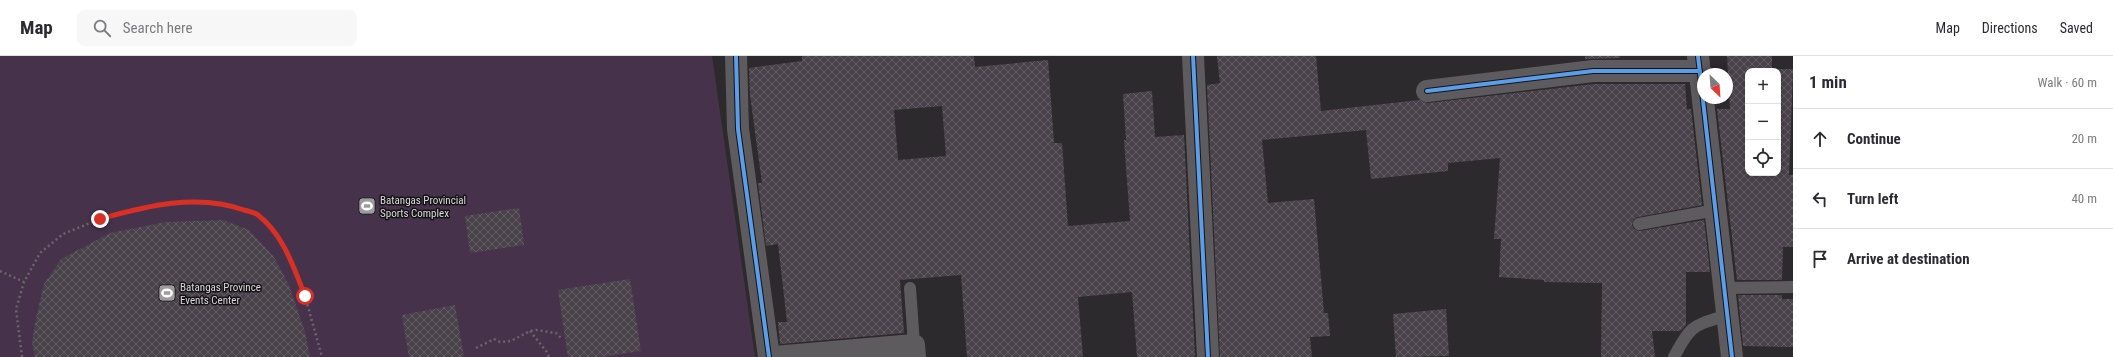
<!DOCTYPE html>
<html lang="en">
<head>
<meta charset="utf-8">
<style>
  body { margin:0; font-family:"Roboto Condensed",sans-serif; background:#f7f7f7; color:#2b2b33 }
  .controls { position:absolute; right:12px; top:12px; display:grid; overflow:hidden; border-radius:8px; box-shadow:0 2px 6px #0003 }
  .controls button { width:36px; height:36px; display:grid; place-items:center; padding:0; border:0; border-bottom:1px solid #e1e1e2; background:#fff; color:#2b2b33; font:20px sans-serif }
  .compass { position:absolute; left:1697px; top:12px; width:36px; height:36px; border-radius:50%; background:#fff; box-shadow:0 2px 6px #0003; rotate:155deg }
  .stop { position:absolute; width:12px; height:12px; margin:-9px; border:3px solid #d93025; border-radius:50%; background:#fff }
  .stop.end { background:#d93025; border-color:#fff; box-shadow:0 1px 4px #0008 }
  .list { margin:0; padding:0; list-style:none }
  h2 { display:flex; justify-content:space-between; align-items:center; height:52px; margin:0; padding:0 16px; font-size:17px }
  h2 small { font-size:13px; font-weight:400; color:#7c7c81 }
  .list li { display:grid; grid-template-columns:26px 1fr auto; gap:12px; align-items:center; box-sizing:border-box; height:60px; padding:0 16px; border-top:1px solid #e1e1e2 }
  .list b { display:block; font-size:15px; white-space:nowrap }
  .list em { font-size:13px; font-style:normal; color:#7c7c81 }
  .icon { flex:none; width:22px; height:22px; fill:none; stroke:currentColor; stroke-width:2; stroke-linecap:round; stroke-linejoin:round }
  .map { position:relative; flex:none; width:1793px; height:301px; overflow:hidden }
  header { display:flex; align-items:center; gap:24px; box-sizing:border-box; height:56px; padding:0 20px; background:#fff; border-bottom:1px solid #e1e1e2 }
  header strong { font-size:19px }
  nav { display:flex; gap:22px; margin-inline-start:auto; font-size:14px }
  .search { width:280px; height:36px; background:#f7f7f7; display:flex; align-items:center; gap:10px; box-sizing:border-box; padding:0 14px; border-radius:8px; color:#7c7c81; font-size:15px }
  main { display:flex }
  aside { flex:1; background:#fff }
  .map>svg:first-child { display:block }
  .grass { fill:#46334b }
  .building { fill:url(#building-cross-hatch); fill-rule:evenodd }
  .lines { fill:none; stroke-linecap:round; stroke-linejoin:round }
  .path { stroke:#686669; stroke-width:2.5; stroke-dasharray:2 3; stroke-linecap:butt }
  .service { stroke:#5d5b5d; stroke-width:12 }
  .minor { stroke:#5d5b5d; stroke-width:22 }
  .cycleway-casing { stroke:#151315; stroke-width:6 }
  .cycleway { stroke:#5a9eea; stroke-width:4 }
  .route { stroke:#d93025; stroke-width:5 }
  .labels { text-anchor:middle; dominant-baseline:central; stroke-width:3; stroke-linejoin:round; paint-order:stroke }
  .poi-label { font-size:11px; fill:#dbd8dc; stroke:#151315; text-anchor:start }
</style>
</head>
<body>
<header>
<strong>Map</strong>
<div class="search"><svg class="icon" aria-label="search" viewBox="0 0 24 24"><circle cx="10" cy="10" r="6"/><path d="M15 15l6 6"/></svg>Search here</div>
<nav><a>Map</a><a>Directions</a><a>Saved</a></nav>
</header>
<main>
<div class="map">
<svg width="1793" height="301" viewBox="0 0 1793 301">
  <defs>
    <pattern id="building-cross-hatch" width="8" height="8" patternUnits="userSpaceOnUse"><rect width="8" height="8" fill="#4a424b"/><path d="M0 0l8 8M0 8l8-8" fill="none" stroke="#645d64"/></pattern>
  </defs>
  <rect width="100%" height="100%" fill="#2d2a2e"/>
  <polygon class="grass" points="0,0 712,0 755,301 0,301"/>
  <g class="building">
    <path d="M802 0H974L975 11 1048 4 1054 87H1062L1068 170 1130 165 1124 84H1126L1123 38 1152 35 1155 81 1184 79 1195 301H1137L1132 236 1078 241 1083 301H967L961 219 900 224 904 277 780 288 778 266H787L778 188 766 190 758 127H762L750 39 749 12 802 5ZM942 50 946 100 898 104 894 54Z"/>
    <polygon points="1217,0 1316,0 1321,55 1419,44 1428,47 1594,28 1685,28 1687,53 1691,53 1702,149 1638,161 1634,163 1632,169 1634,173 1640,175 1704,164 1710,216 1686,216 1686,269 1680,275 1652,275 1655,301 1601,301 1602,227 1544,226 1544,224 1499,221 1501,183 1494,183 1500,102 1448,107 1448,115 1371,123 1366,74 1262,84 1268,147 1314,143 1324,257 1328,257 1330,280 1310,281 1312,301 1220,301 1207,29 1220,27"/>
    <polygon points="1585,0 1620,0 1620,2 1585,3"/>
    <path d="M1727 0H1772V13H1793L1789 119H1793V191H1783L1782 224H1737L1717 53H1730ZM1748 15H1778V117H1748Z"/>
    <polygon points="519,152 524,189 470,197 465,160"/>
    <polygon points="223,164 249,174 274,201 289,229 305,276 310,301 35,301 32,286 36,262 44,228 61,203 110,177 166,166"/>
    <polygon points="630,223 641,295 600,301 568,301 558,234"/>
    <polygon points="1738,239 1782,239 1782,243 1793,243 1793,291 1743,290"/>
    <polygon points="455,249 464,301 409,301 402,259"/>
    <polygon points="1446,253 1449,300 1396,301 1393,258"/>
  </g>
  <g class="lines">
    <g class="path">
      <polyline points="0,215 24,226"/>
      <polyline points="530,275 546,295 549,301"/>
      <polyline points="476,292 494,283 500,286 511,285 530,275 536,274 556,277 562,283"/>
      <polyline points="22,301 16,253 24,226 40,197 63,178 100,163 145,151 183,146 226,148 257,158 276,178 292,206 305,240 322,301"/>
    </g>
    <g class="service">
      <polyline points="1639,168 1716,154"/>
      <polyline points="910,232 914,289"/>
      <polyline points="1724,232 1793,231"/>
      <path d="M1674 301C1691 268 1693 270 1728 259"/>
    </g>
    <g class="minor">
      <polyline points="736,0 738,73 769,301"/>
      <polyline points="1193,0 1208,301"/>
      <polyline points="1698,0 1732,301"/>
      <polyline points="1427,35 1593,15 1700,15"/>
      <polyline points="774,301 914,289 915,301"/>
    </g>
    <defs>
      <g id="cycleway">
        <polyline points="736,0 738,73 769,301"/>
        <polyline points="1193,0 1208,301"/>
        <polyline points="1698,0 1732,301"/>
        <polyline points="1427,35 1593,15 1700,15"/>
      </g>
    </defs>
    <use href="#cycleway" class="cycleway-casing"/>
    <use href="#cycleway" class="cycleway"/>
  </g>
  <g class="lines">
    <path class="route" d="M100 163C146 150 197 137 244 154 248 155 254 156 258 159 283 178 294 212 305 240"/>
  </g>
  <defs>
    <symbol id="stadium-square" viewBox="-11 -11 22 22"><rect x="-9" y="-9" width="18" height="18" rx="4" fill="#9e9b9f" stroke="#151315"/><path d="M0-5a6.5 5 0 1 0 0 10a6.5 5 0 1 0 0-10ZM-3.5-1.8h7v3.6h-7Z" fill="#fff"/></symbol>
  </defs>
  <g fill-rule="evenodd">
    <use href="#stadium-square" x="357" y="140" width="20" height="20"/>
    <use href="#stadium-square" x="157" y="227" width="20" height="20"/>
  </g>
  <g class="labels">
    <g class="poi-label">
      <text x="380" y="144">Batangas Provincial<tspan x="380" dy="13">Sports Complex</tspan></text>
      <text x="180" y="231">Batangas Province<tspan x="180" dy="13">Events Center</tspan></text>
    </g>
  </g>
</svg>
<div class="controls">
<button>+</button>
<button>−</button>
<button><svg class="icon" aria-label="locate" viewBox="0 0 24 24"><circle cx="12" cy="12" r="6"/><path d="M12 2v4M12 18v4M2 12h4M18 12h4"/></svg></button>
</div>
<svg class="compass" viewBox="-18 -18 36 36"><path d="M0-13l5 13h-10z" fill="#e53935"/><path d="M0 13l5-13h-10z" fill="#7c7c81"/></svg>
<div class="stop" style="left:305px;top:240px"></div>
<div class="stop end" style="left:100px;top:163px"></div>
</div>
<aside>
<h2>1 min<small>Walk · 60 m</small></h2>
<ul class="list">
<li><svg class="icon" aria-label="ahead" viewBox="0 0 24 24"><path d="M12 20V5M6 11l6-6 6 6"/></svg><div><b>Continue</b></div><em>20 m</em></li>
<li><svg class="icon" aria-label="left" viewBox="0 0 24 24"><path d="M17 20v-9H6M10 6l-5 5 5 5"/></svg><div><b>Turn left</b></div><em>40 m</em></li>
<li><svg class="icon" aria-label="arrive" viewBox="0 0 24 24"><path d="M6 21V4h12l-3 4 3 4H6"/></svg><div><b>Arrive at destination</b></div></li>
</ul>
</aside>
</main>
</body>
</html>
